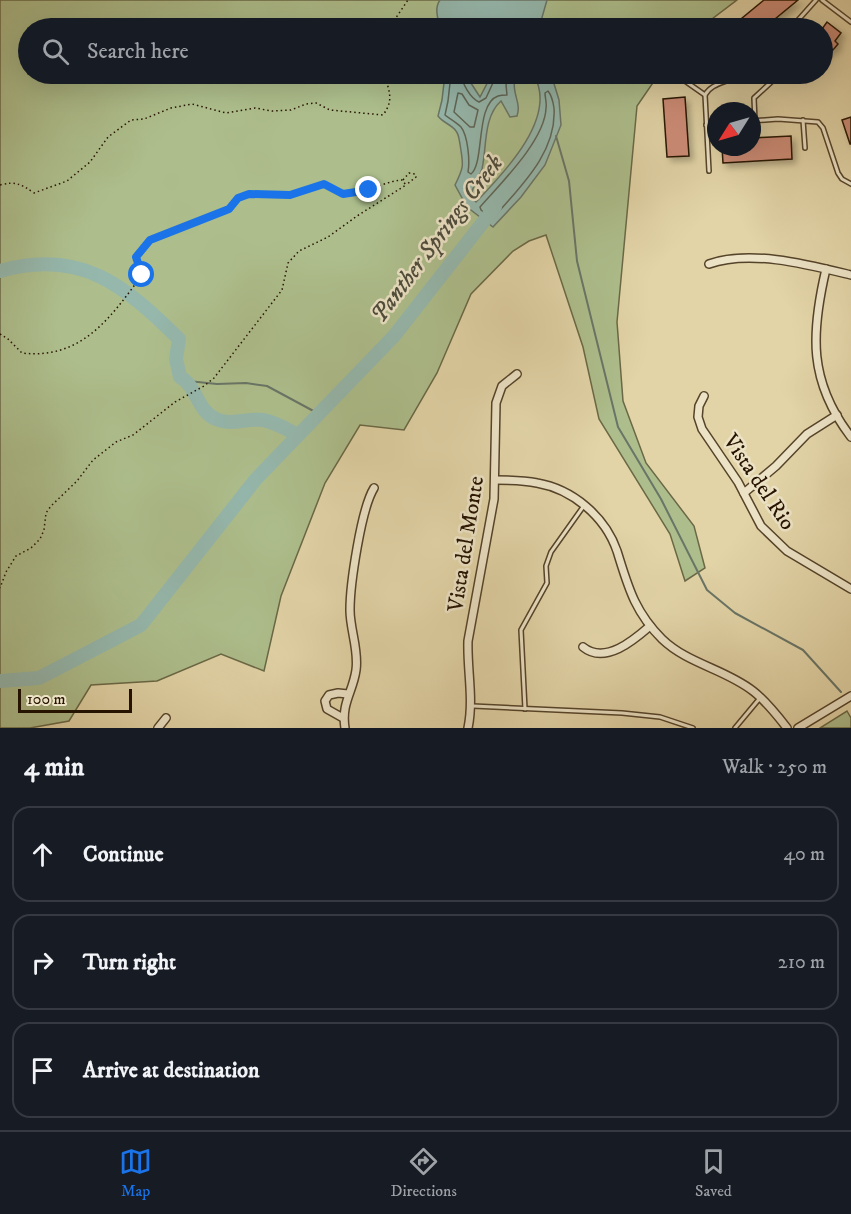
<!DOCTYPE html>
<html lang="en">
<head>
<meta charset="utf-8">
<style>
  body { margin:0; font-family:"IM FELL DW Pica",serif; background:#20242c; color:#f1f3f6 }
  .compass { position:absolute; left:707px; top:102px; width:54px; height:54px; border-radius:50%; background:#171b24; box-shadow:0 6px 24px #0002; rotate:233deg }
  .scale { position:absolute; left:18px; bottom:15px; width:114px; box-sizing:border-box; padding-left:6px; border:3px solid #261300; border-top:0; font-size:16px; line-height:21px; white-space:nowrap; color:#261300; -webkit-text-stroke:4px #ece3c6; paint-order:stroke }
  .stop { position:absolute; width:18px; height:18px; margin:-14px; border:4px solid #1a73e8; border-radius:50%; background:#fff }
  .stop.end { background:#1a73e8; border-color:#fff; box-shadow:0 2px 6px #0008 }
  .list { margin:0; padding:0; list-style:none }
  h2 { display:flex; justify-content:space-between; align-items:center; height:78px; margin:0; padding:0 24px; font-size:26px }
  h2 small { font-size:20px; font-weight:400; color:#9ea1a6 }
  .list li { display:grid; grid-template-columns:39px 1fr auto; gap:18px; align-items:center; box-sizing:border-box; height:96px; margin:0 12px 12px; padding:0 12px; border:2px solid #363941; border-radius:18px }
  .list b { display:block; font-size:22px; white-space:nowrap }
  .list em { font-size:20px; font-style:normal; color:#9ea1a6 }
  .icon { flex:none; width:33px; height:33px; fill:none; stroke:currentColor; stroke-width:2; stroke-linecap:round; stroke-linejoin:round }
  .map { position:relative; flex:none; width:851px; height:728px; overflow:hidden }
  .search { position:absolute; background:#171b24; box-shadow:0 6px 24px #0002; left:18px; right:18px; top:18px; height:66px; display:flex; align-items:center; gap:15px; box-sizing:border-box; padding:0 21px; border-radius:33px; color:#9ea1a6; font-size:22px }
  .sheet { height:402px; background:#171b24 }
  nav { display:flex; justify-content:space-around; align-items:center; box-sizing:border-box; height:84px; border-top:2px solid #363941; background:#171b24; font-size:16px; color:#9ea1a6 }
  nav a { display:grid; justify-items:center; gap:3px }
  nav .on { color:#1a73e8 }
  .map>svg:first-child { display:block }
  .green { fill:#adbe8c; stroke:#6a6846; stroke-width:1.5 }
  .water { fill:#95b7ac; stroke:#697567; stroke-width:1.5 }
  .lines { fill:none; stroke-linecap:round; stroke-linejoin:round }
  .shore { stroke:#5e6556; stroke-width:1.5 }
  .stream { stroke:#697567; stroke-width:2 }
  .river { stroke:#95b7ac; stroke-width:14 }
  .building { fill:#cc8b76; stroke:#261300; stroke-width:1.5; filter:url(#shadow) }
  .lane-casing { stroke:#55432a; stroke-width:6 }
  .street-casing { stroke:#55432a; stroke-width:10 }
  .path { stroke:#261300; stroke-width:1.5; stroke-dasharray:1.5 3; stroke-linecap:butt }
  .lane { stroke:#ece3c6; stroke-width:3 }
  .street { stroke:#ece3c6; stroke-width:7 }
  .route { stroke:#1a73e8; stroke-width:8 }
  .labels { text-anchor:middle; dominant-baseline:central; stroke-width:5; stroke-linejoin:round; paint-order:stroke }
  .street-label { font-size:22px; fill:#261300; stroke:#ece3c6 }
  .water-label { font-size:24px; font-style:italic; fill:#4d4c3c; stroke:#ece3c6 }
</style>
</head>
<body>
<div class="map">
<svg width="851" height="728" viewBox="0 0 851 728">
  <defs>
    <filter id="shadow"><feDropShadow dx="4" dy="4" stdDeviation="3" flood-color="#0004"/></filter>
  </defs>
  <rect width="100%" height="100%" fill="#e2d4a7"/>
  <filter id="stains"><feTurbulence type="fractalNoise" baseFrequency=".00333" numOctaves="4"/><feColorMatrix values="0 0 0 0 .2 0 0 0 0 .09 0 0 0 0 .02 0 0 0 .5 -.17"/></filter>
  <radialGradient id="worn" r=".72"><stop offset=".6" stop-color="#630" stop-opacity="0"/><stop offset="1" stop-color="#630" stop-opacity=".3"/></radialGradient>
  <g class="green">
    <polygon points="0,0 737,0 700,28 28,28 28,74 659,74 637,106 617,322 623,401 646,463 694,526 705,568 685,581 670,534 599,419 583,347 546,235 529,241 513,251 471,294 437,373 404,430 360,425 325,483 281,596 264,671 221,654 157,681 91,685 69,721 30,728 0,728"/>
    <polygon points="847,711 851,718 851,728 820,728"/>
  </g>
  <g class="water">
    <path d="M440 0H547L539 28H440C438 19 434 8 440 0Z"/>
    <path d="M445 74H465L480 97 492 74H516C510 94 522 101 517 116L510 117 501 101C483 117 487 147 482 169 479 179 473 184 471 196L476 202C503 174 560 116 533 74H551L559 100 561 125 545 165 521 197 493 227 467 207 455 185C465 165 463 165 460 144 459 139 459 135 456 131 451 124 443 123 438 116L442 100Z"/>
  </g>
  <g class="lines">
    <g class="shore">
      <path d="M451 74 448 101 445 115C450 119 456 122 461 127 468 136 470 161 468 172L471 174C485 163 475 104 498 96 501 95 504 95 507 95L506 85 510 74"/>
      <path d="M461 74C462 83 470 98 479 102L486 98 497 74"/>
      <path d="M548 91C552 96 553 101 554 108 557 152 521 186 494 217H490L481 210 480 207C501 183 545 140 546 108 547 103 545 98 545 93Z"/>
      <polygon points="458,93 462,94 469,105 478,110 474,127 470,127 454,112"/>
    </g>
    <g class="stream">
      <polyline points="556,136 569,181 577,261 618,427 661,499 707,590 735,613 803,650 841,692"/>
      <polyline points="188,381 217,384 246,383 267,386 319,414"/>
    </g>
    <g class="river">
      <path d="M0 271C81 248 124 285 179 339L176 359 180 377C197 386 197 411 216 419 231 426 247 418 263 420 275 422 288 430 298 435"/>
      <polyline points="0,681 39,678 141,625 256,479 394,336 495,207"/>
    </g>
  </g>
  <g class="building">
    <polygon points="764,0 798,0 764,28 730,28"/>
    <polygon points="827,22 841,33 835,41 838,44 833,50 831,48 822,59 822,29"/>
    <polygon points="685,97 689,156 667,157 663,99"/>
    <polygon points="851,117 851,144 850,144 842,120"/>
    <polygon points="791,136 792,159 723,163 722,147 752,147 752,138"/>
  </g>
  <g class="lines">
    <defs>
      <g id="lane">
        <polyline points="822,0 851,22"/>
        <polyline points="791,28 816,0"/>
        <polyline points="675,74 705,95"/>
        <polyline points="803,120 805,148"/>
        <polyline points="752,121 778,119 818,122 823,128 838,173 842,179 851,184"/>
        <polyline points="755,121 754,98 780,74"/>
        <polyline points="706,125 716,124"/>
        <path d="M709 171 705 95C712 82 729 83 740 74"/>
        <polyline points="473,706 622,713 660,717 693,728"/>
        <polyline points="525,709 521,630 547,583 546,566 551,552 583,507"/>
        <polyline points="735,728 760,698"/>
      </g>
      <g id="street">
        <path d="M709 264C750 249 810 265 851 275"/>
        <path d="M826 269C811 333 808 381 851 437"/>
        <polyline points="704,396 699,406 698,417 702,429 738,482 761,526 787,551 851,589"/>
        <path d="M496 480C509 480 523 480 537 483 572 489 605 516 617 551 628 586 634 611 662 639 688 664 725 669 753 691 766 701 777 715 787 728"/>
        <polyline points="744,493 776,466 807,434 837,415"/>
        <path d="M583 647C605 665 634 640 650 626"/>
        <polyline points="343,718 327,709 325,701 329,695 338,693 348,694"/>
        <polyline points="158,728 166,718"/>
        <path d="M345 728C341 703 353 692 356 670 359 650 350 630 350 610 350 585 361 509 374 488"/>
        <path d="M468 728C474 699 467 670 468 641L494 499 496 403 502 386 517 374"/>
        <polyline points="798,728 851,696"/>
      </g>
    </defs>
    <use href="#lane" class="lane-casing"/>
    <use href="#street" class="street-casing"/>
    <g class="path">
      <polyline points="389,28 408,0"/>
      <polyline points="403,180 409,173 415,174 416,177 406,185"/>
      <path d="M0 185C15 181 21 184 34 193L67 181 90 162 108 137 131 120 144 119 171 108 192 104 226 113 255 108 272 111 291 110 306 104 316 103 330 110 383 115C395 99 388 91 385 74"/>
      <path d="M0 334 8 339 22 353C82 360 111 317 142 275L136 257 151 240 229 209 238 198 249 194 289 195 324 184C330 186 335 191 341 193 362 198 382 181 402 180L406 185 357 216 328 237 299 251 288 263 282 290 214 378 204 386 175 402 133 435 116 442 93 460 77 481 51 506 46 513 44 530 40 539 31 548 16 556 6 572 0 588"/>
    </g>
    <use href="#lane" class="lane"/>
    <use href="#street" class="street"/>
  </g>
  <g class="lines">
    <polyline class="route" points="142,275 136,257 150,240 229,209 238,198 249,194 290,195 324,184 343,194 369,190"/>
  </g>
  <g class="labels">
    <g class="street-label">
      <text transform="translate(759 482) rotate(56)">Vista del Rio</text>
      <text transform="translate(466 544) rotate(-81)">Vista del Monte</text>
    </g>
    <g class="water-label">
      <text transform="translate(437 239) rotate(-53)">Panther Springs Creek</text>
    </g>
  </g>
  <rect width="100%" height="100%" filter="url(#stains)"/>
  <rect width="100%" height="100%" fill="url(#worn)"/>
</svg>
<svg class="compass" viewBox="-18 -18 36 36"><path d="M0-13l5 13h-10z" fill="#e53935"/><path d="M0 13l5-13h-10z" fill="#9ea1a6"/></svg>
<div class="scale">100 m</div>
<div class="stop" style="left:142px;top:275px"></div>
<div class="stop end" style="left:369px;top:190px"></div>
<div class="search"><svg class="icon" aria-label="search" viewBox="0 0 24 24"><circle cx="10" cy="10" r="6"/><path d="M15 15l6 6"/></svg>Search here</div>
</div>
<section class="sheet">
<h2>4 min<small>Walk · 250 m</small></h2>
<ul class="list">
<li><svg class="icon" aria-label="ahead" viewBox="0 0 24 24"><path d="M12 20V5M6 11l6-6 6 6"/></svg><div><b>Continue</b></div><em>40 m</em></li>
<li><svg class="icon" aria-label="right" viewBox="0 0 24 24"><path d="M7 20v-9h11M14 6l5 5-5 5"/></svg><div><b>Turn right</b></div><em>210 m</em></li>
<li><svg class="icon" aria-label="arrive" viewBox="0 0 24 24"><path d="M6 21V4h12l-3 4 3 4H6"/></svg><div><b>Arrive at destination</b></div></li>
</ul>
</section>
<nav>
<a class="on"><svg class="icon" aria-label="map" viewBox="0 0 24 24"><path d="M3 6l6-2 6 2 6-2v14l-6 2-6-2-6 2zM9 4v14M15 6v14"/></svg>Map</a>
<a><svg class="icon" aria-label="directions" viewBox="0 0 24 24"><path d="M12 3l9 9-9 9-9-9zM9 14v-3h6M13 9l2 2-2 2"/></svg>Directions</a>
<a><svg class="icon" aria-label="saved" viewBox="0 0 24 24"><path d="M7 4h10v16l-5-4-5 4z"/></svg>Saved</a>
</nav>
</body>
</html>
